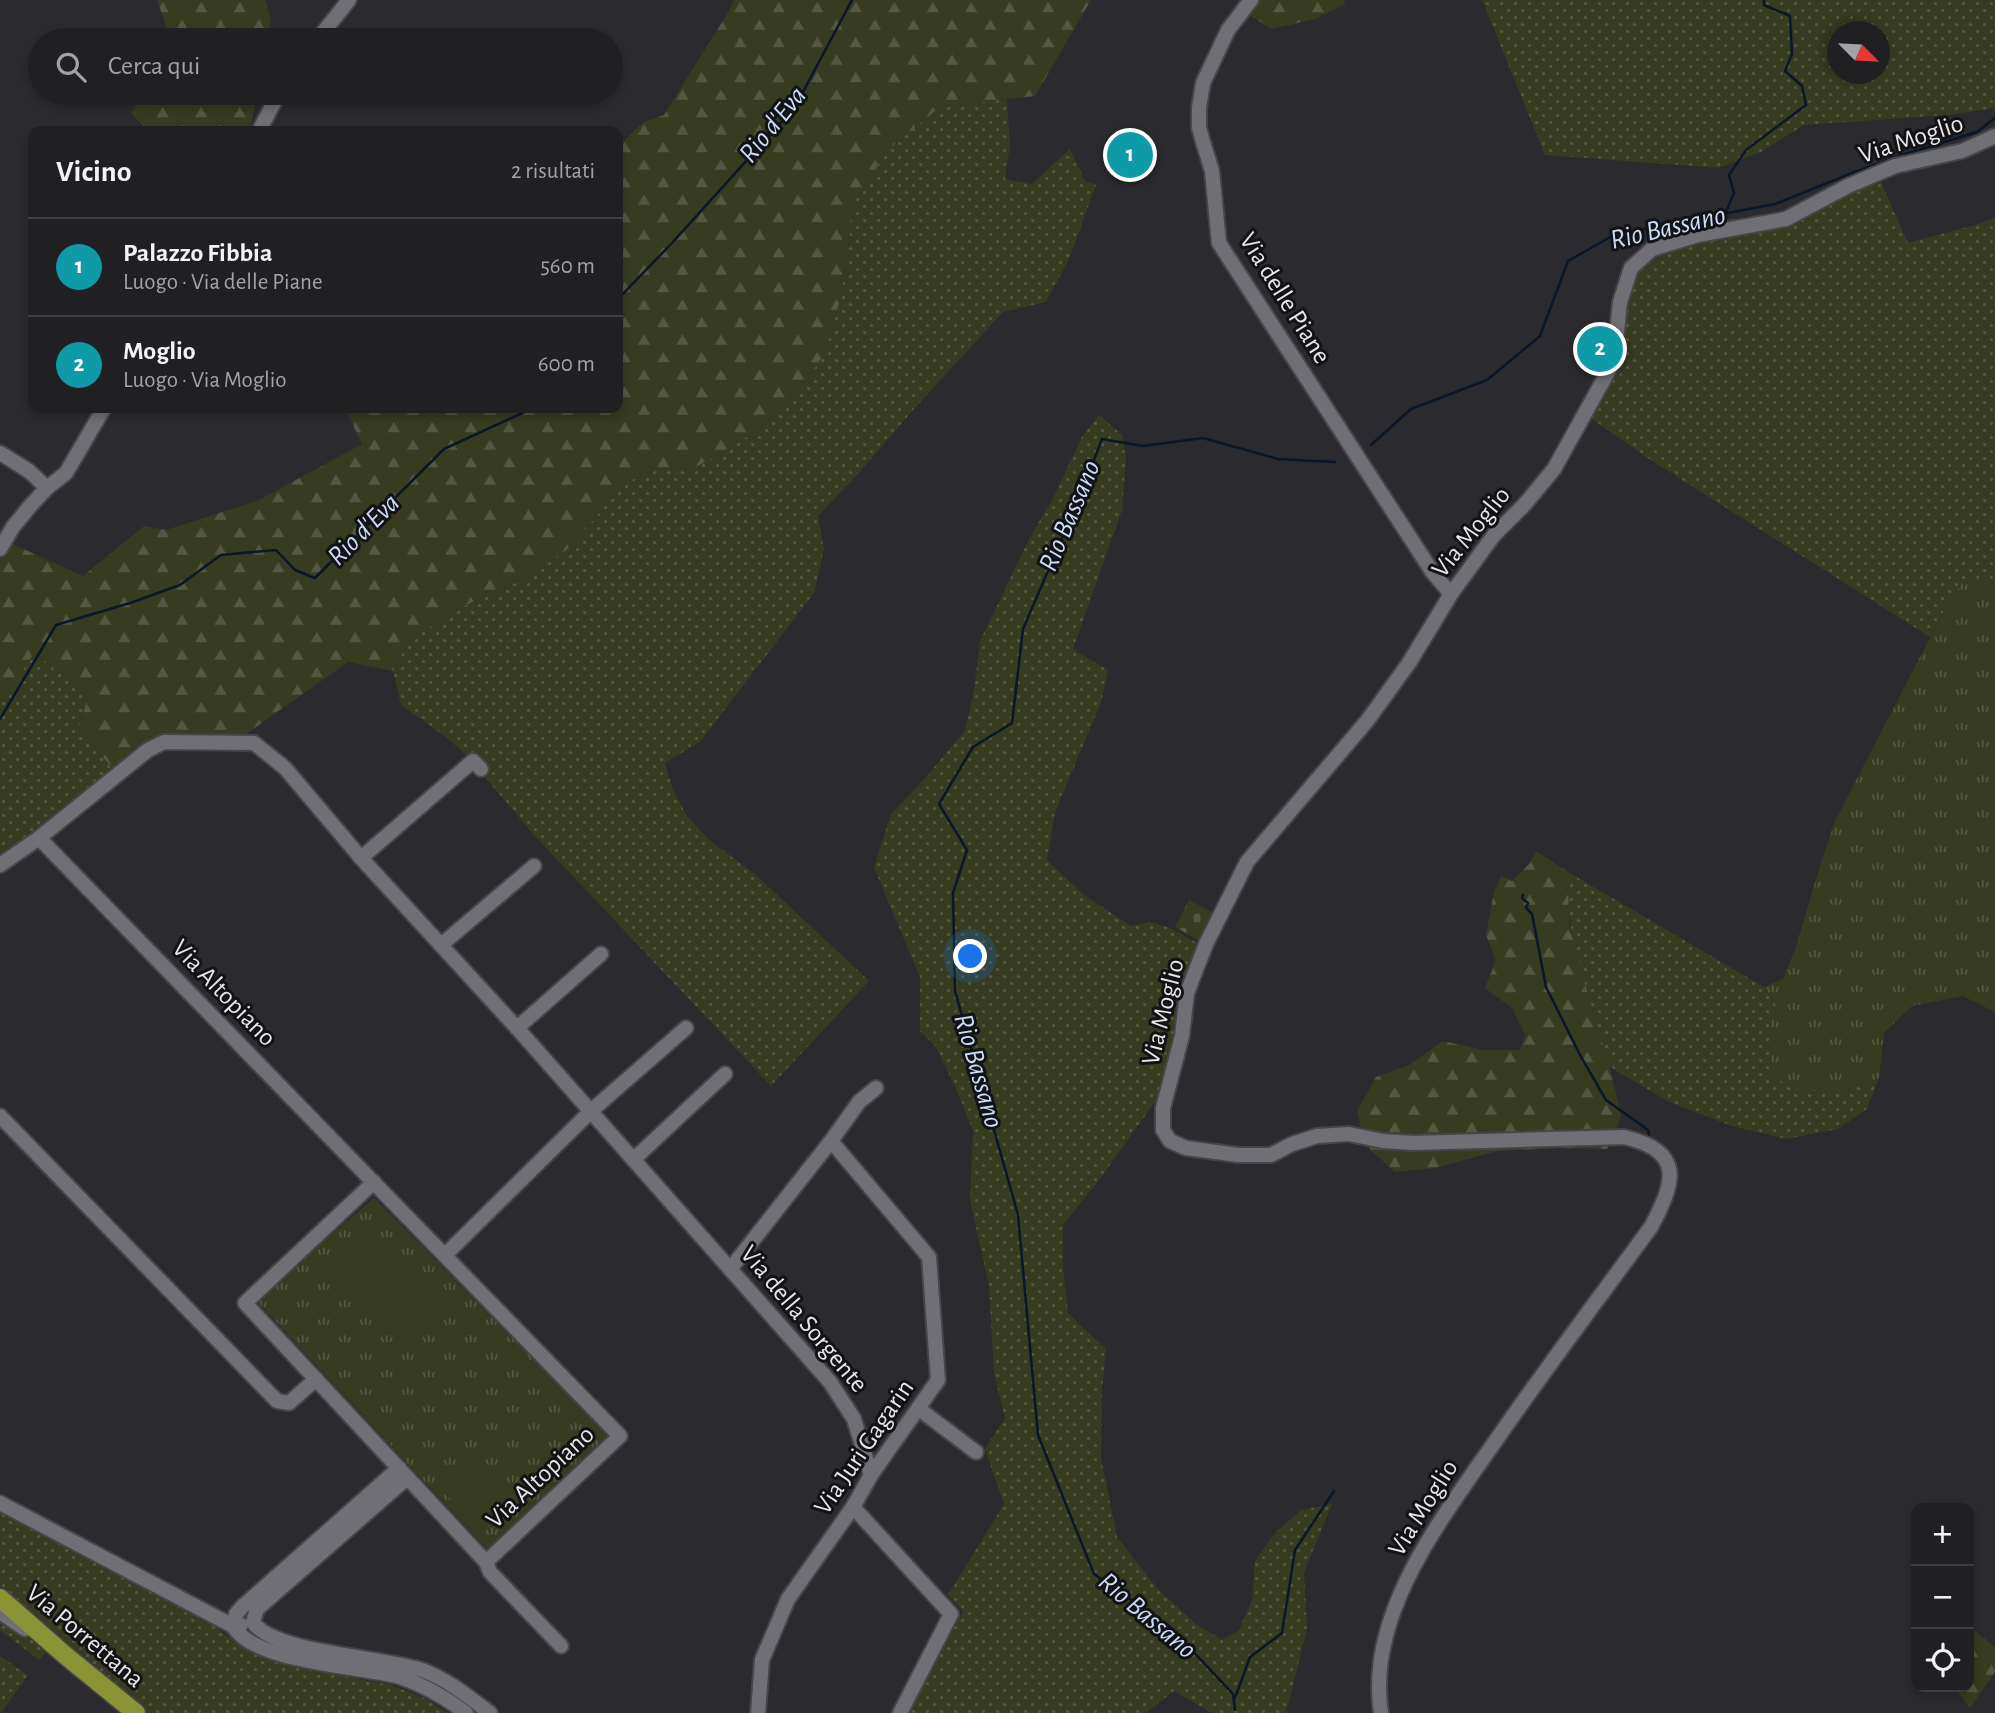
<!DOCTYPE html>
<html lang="it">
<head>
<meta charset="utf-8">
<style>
  body { margin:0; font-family:"Alegreya Sans",sans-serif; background:#28282b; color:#f1f3f6 }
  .controls { position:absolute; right:21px; bottom:21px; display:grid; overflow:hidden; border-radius:14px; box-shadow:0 4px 10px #0003 }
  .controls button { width:63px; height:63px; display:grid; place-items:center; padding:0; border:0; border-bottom:2px solid #3d3e41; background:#202023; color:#f1f3f6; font:35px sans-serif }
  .compass { position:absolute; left:1827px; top:21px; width:63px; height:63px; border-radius:50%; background:#202023; box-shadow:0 4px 10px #0003; rotate:114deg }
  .you { position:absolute; left:971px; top:957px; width:24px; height:24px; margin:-18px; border:5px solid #fff; border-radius:50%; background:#1a73e8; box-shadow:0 0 0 10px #1a73e833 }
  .badge { display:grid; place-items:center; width:46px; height:46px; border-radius:50%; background:#47d49e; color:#fff; font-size:23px; font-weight:700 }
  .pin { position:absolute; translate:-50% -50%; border:4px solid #fff; box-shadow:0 2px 7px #0006 }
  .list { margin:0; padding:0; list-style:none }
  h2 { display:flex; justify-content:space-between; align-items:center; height:91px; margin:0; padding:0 28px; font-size:30px }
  h2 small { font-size:23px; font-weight:400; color:#a2a3a6 }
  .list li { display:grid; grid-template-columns:46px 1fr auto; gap:21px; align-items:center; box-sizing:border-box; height:98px; padding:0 28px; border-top:2px solid #3d3e41 }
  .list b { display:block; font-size:26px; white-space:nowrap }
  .list p { margin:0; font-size:23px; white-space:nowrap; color:#a2a3a6 }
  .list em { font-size:23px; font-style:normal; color:#a2a3a6 }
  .icon { flex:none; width:38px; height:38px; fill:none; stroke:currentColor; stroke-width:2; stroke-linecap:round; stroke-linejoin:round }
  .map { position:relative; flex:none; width:1995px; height:1713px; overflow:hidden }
  .search { position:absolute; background:#202023; box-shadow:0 4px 10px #0003; left:28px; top:28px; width:595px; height:77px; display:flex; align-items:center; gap:18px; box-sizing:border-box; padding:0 24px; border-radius:38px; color:#a2a3a6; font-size:26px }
  .panel { position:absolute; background:#202023; box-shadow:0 4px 10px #0003; left:28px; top:126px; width:595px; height:287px; border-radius:14px }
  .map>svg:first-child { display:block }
  .grass { fill:url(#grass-dots); fill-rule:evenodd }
  .forest { fill:url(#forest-firs) }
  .cemetery { fill:url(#cemetery-stones) }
  .park { fill:url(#park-tufts) }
  .garden { fill:#373b20 }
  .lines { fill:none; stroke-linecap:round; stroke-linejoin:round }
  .stream { stroke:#09172b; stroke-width:2.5 }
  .minor-casing { stroke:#46464a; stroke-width:18 }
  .major-casing { stroke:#46464a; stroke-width:21 }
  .minor { stroke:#706f76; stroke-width:14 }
  .major { stroke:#8b9435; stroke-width:18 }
  .labels { text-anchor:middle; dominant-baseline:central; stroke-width:6; stroke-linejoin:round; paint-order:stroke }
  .street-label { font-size:26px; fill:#e7e7ea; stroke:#131315 }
  .water-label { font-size:28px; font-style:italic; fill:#c9dcf9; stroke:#131315 }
</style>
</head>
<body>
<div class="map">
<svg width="1995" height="1713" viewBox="0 0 1995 1713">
  <defs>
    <pattern id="grass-dots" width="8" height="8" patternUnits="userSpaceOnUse" patternTransform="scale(1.75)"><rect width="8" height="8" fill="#373b20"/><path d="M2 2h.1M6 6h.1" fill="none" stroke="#545741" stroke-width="1.8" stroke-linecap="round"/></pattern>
    <pattern id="forest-firs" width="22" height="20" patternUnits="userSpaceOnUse" patternTransform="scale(1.75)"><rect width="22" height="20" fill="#373b20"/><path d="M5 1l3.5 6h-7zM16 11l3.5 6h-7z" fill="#545741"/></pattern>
    <pattern id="cemetery-stones" width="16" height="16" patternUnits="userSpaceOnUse" patternTransform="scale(1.75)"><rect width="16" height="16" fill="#373b20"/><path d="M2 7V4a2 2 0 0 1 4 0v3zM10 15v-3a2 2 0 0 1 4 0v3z" fill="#545741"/></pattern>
    <pattern id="park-tufts" width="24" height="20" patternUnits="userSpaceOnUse" patternTransform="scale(1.75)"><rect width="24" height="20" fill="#373b20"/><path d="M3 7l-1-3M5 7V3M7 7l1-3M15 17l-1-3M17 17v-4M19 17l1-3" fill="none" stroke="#545741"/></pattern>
  </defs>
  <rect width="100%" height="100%" fill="#2b2a2f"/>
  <g class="grass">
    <path d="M1482 0H1995V108L1948 115 1804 125 1761 152 1719 168 1545 155ZM1838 32H1880V74H1838Z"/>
    <polygon points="1007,99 1010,145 1005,179 1032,184 1070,149 1085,181 1096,185 1069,259 1046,302 1003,312 913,410 859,473 818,516 824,549 814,593 700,742 665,763 673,790 687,816 709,840 755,874 869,981 771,1086 534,835 467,756 446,737 401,705 393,671 409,640 466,605 526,578 568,549 626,482 660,469 694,468 726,451 761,427 800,390 824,354 839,304 847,261 853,204 890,148 941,106"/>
    <polygon points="1879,178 1908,243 1982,223 1995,217 1995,590 1969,573 1948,603 1930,637 1652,461 1586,415 1608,372 1609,321 1627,271 1656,247 1695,218 1784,220"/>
    <polygon points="1099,415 1122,435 1126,458 1122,510 1073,649 1108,670 1101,703 1055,812 1047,860 1084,895 1131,926 1150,922 1170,928 1201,945 1176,1041 1159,1096 1100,1179 1063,1225 1063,1269 1068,1313 1106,1349 1102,1390 1101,1458 1117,1537 1157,1588 1196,1624 1222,1640 1239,1630 1252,1600 1255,1561 1275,1533 1301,1510 1332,1504 1304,1572 1307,1629 1286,1713 1212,1713 1174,1691 1146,1713 906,1713 963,1611 948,1595 1004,1504 985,1449 1005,1418 994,1373 989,1286 970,1200 973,1131 957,1091 936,1047 920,1031 920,977 874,868 891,814 925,778 965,731 974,690 980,641 1030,537 1052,500 1082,437"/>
    <polygon points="33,653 89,693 79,728 112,768 0,865 0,706"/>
    <path d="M1568 872 1764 987 1776 1005 1769 1030 1794 1091H1843L1879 1078 1867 1109 1838 1129 1786 1139 1732 1126 1669 1102 1610 1067C1592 1008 1563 934 1568 872Z"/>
    <polygon points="0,1509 199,1615 240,1646 303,1668 391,1685 422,1697 448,1713 146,1713 0,1587"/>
    <polygon points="0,1616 48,1649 39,1660 0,1630"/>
    <polygon points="0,1656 28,1675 1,1713 0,1713"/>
  </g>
  <g class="forest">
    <polygon points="157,0 265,0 271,19 267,40 171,40"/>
    <polygon points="734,0 1091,0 1035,96 941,106 890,148 853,204 847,261 839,304 824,354 800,390 761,427 726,451 694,468 660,469 626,482 568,549 526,578 466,605 409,640 393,671 348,662 239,739 161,740 112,768 79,728 89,693 34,653 0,706 0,550 6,541 83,576 144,526 166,530 257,501 362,444 345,408 618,408 618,146 644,122 664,115 729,11"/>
    <polygon points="1241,0 1344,0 1345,4 1312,20 1271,29 1243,11"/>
    <polygon points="144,93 257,93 250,131 148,131 131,113"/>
    <polygon points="1536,851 1568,872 1569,924 1590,1002 1610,1067 1621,1116 1607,1149 1563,1148 1497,1151 1435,1168 1395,1172 1365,1145 1357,1111 1376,1077 1409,1065 1443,1041 1483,1050 1520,1050 1525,1035 1512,1008 1485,988 1496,960 1486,935 1494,892 1501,876 1512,881 1530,863"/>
    <polygon points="1969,1626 1995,1647 1995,1672 1970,1708 1954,1687 1969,1687"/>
  </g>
  <polygon class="cemetery" points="1189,900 1212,912 1198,940 1175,927"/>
  <g class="park">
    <polygon points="1969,573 1995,590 1995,1012 1963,996 1912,1006 1884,1033 1879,1078 1843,1091 1794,1091 1772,1074 1769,1030 1776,1005 1764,987 1783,979 1796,947 1819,869 1835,821 1948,603"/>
    <polygon points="374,1198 608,1435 487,1549 256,1300"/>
  </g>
  <g class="garden">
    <polygon points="369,1228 440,1300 399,1340 328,1268"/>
    <polygon points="478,1454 515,1496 477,1529 441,1488"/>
  </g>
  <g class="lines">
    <g class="stream">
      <polyline points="1726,212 1734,193 1729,175 1746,150 1806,105 1802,86 1785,71 1792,54 1790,16 1764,5 1764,0"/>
      <polyline points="618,299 672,243 795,107 852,0"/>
      <polyline points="1371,445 1411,409 1487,380 1540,336 1568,261 1614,235 1775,204 1852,173 1905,154 1977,132 1995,118"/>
      <polyline points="0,719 56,625 130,603 180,585 221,555 276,550 295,570 315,578 444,449 533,408"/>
      <polyline points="1523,895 1522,898 1528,903 1526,908 1532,914 1546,987 1580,1055 1606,1100 1648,1130 1650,1141"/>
      <polyline points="1235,1698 1250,1657 1282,1633 1295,1550 1334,1491"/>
      <polyline points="1235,1710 1233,1694 1169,1626 1094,1574 1038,1435 1018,1215 955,991 953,893 967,850 939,804 973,747 1012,723 1023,629 1079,499 1102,439 1143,446 1203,438 1278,459 1335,462"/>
    </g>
    <defs>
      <g id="minor">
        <polyline points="1251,0 1228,30 1203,83 1199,108 1199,127 1203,142 1212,171 1219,243 1433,573 1451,594"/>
        <polyline points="317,40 349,0"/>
        <polyline points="259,131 279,93"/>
        <polyline points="0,453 29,471 47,488"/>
        <polyline points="0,549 13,527 31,505 47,488 66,473 104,408"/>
        <polyline points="39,838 620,1436 486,1562 245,1303 374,1182"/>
        <polyline points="361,858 473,761 481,769"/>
        <polyline points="0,865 39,838 148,750 164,742 254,743 285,768 361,858 517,1028 830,1382 854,1419 871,1475"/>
        <polyline points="441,945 534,866"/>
        <polyline points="517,1028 601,954"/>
        <polyline points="0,1116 277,1401 289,1403 316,1379"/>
        <polyline points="634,1159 725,1074"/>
        <polyline points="445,1255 591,1111 686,1028"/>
        <polyline points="731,1268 831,1141 859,1102 876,1088"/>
        <polyline points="919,1409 976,1452"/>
        <path d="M399 1468 242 1607 236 1614 233 1626C254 1663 361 1666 400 1677 424 1685 446 1698 466 1713"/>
        <path d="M407 1478 257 1609 253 1622C272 1653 385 1657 422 1670 447 1679 469 1697 490 1713"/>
        <polyline points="0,1503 233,1626 241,1625"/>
        <polyline points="853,1507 951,1614 900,1713"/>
        <polyline points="486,1562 490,1572 561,1646"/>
        <polyline points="0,1612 25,1629"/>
        <polyline points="758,1713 762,1660 788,1599 853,1507 871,1475 938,1380 929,1257 831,1141"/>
        <path d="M1381 1713C1365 1611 1447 1512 1501 1433 1550 1363 1601 1295 1651 1227 1675 1182 1685 1151 1624 1137L1413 1143 1383 1141 1349 1134 1317 1136 1292 1144 1271 1155H1238L1186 1148 1170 1141 1163 1130V1108L1182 1036 1187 993 1206 944 1247 862 1367 721 1409 663 1451 594 1494 535 1525 504 1554 469 1614 361 1620 302 1631 268 1652 249 1698 235 1786 219 1848 186 1895 166 1962 151 1995 136"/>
      </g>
      <polyline id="major" points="0,1598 66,1656 136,1713"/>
    </defs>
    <use href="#minor" class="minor-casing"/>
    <use href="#major" class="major-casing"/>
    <use href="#minor" class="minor"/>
    <use href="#major" class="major"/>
  </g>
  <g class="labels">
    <g class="street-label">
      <text transform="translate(1911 139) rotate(-18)">Via Moglio</text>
      <text transform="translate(1285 298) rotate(58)">Via delle Piane</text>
      <text transform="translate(1471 532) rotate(-51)">Via Moglio</text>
      <text transform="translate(224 993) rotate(46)">Via Altopiano</text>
      <text transform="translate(1163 1012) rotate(-76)">Via Moglio</text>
      <text transform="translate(804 1319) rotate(50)">Via della Sorgente</text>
      <text transform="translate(864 1447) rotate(-56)">Via Juri Gagarin</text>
      <text transform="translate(540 1477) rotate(-43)">Via Altopiano</text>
      <text transform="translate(1423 1508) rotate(-58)">Via Moglio</text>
      <text transform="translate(85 1636) rotate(40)">Via Porrettana</text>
    </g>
    <g class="water-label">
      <text transform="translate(773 125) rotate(-51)">Rio d'Eva</text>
      <text transform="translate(1668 228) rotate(-13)">Rio Bassano</text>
      <text transform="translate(1070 516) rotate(-67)">Rio Bassano</text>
      <text transform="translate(364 530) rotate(-45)">Rio d'Eva</text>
      <text transform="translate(978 1071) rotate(74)">Rio Bassano</text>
      <text transform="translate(1147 1616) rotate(40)">Rio Bassano</text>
    </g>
  </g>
</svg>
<div class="controls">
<button>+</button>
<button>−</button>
<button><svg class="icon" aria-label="locate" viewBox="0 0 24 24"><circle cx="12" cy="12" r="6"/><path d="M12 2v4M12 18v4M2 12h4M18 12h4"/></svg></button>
</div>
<svg class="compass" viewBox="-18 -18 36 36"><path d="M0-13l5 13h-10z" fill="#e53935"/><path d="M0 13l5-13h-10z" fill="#a2a3a6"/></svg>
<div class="you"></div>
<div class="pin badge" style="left:1130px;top:155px;background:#0f9aa8">1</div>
<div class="pin badge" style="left:1600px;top:349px;background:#0f9aa8">2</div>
<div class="search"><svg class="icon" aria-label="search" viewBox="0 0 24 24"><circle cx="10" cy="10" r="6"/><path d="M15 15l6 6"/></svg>Cerca qui</div>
<section class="panel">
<h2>Vicino<small>2 risultati</small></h2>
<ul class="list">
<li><span class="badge" style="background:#0f9aa8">1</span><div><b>Palazzo Fibbia</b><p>Luogo · Via delle Piane</p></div><em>560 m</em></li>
<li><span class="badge" style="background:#0f9aa8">2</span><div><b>Moglio</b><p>Luogo · Via Moglio</p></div><em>600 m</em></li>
</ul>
</section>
</div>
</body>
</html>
